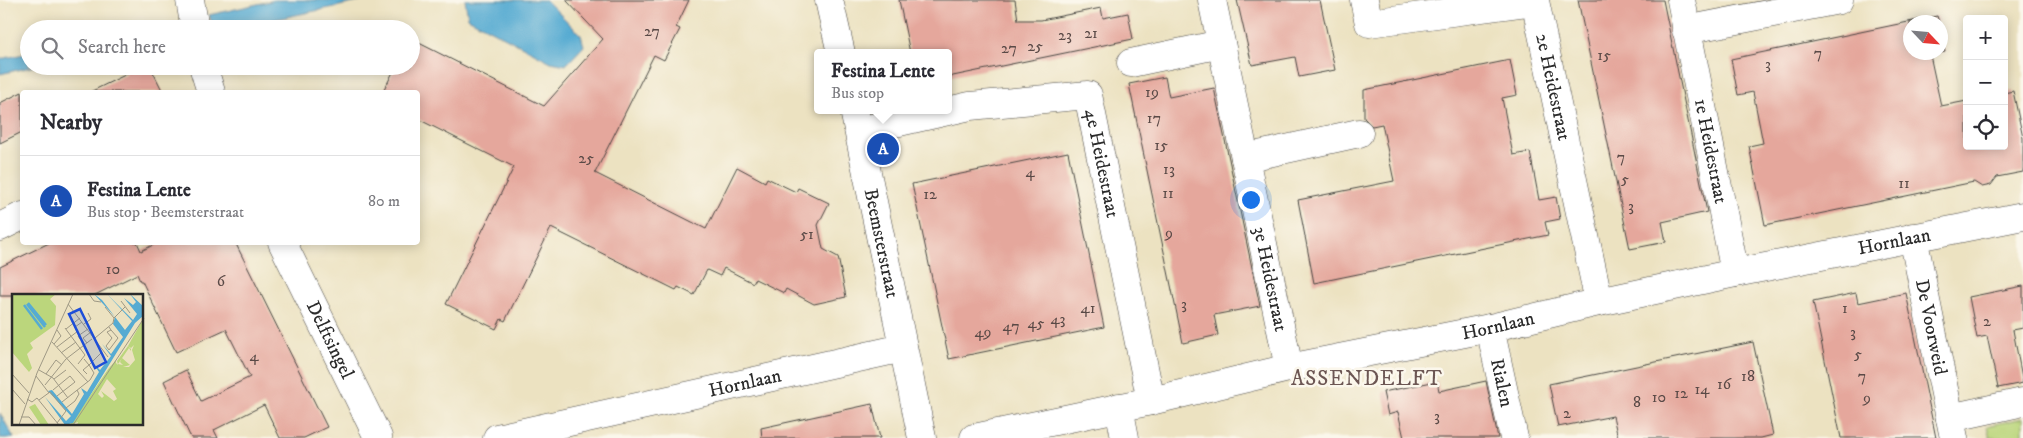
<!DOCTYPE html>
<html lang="en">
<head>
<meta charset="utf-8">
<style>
  body { margin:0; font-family:"IM FELL DW Pica",serif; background:#f2f2f3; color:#2b2b33 }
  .controls { position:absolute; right:15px; top:15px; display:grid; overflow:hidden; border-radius:5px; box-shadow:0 2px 12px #0003 }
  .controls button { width:45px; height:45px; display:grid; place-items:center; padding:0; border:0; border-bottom:1px solid #e1e1e2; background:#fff; color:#2b2b33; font:25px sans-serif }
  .compass { position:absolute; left:1903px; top:15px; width:45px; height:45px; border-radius:50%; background:#fff; box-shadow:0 2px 12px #0003; rotate:116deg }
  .you { position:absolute; left:1250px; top:199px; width:18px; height:18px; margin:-12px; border:4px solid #fff; border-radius:50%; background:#1a73e8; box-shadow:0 0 0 8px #1a73e833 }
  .badge { display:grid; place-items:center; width:32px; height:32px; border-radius:50%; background:#d1495b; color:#fff; font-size:16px; font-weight:700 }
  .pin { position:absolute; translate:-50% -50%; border:2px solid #fff; box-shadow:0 1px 5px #0006 }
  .popup { position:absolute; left:814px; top:49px; width:138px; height:65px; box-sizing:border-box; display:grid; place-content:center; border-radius:5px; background:#fff; filter:drop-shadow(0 1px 4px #0005); font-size:16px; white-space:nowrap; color:#7c7c81 }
  .popup b { font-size:19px; color:#2b2b33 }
  .popup::after { content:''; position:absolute; left:50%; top:100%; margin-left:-10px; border:10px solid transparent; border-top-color:#fff }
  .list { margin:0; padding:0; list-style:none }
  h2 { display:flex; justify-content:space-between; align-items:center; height:65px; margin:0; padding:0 20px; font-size:21px }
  h2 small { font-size:16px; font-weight:400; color:#7c7c81 }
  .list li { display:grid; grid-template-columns:32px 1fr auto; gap:15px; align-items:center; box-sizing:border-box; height:90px; padding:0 20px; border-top:1px solid #e1e1e2 }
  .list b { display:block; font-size:19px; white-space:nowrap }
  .list p { margin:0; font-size:16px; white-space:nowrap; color:#7c7c81 }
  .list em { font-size:16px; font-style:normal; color:#7c7c81 }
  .icon { flex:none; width:28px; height:28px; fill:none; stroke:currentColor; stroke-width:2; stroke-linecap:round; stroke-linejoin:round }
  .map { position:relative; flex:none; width:2023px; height:438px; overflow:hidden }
  .search { position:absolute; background:#fff; box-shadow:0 2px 12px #0003; left:20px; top:20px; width:400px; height:55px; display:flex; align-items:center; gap:12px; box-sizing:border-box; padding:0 18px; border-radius:28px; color:#7c7c81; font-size:19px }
  .panel { position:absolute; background:#fff; box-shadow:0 2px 12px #0003; left:20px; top:90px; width:400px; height:155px; border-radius:5px }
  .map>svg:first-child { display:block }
  .green { fill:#bbd67c; stroke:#738054 }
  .water { fill:#56abd2; stroke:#406b7e }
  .building { fill:#e5a79c }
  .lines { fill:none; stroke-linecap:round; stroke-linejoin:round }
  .minor-casing { stroke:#484642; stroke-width:29 }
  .minor { stroke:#fff; stroke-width:28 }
  .labels { text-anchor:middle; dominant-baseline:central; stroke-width:5; stroke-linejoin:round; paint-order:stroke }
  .number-label { font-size:16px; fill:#5a4a47 }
  .street-label { font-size:19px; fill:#2b2b2b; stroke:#fbf7ec }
  .quarter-label { font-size:21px; letter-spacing:1px; fill:#6c5653; stroke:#fbf7ec }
  .inset-river { fill:none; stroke:#56abd2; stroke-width:2.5 }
  .inset-road { fill:none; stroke:#9f9985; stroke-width:1 }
  .view { fill:#1d4ed8; fill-opacity:0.15; stroke:#1d4ed8; stroke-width:2.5 }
  .inset-edge { fill:none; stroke:#2b2b2b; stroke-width:2.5 }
</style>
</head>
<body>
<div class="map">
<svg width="2023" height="438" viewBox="0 0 2023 438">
  <rect width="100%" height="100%" fill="#fbf7ec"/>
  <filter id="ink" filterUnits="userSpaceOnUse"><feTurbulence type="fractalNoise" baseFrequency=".02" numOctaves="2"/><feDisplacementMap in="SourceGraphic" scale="10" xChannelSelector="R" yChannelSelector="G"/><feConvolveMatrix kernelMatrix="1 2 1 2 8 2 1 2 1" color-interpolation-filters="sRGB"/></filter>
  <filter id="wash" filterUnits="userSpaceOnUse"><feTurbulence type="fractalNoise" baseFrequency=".0096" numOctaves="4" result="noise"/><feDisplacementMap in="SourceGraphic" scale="20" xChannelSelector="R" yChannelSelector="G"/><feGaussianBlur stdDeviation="1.12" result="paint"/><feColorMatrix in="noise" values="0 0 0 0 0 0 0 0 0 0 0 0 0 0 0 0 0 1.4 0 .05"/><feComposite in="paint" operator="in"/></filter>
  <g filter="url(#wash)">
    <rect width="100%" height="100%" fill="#ece2c1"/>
    <polygon class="green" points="2023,418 2023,438 1990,438 1987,426"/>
    <g class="water">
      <polygon points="275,0 368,0 229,29 214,29 209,15"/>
      <polygon points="465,0 546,0 581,35 584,46 566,65 551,62 468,18"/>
      <polygon points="29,53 29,66 35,66 0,74 0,59"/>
      <polygon points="0,413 14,438 0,438"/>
    </g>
    <g id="blocks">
      <g class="building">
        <polygon points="566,0 689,0 676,27 680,29 664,60 654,55 595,173 706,229 737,167 765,182 767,178 796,192 798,188 829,203 818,225 823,249 838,257 846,297 814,304 786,289 784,293 755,279 753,283 724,268 720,276 707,270 694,295 678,287 676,290 551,228 505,321 501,319 496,329 446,304 514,167 418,119 418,92 383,92 396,66 411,66 411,39 544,106 603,39"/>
        <polygon points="899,0 1015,0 1018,20 1041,20 1101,8 1103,18 1128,13 1133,39 948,77 948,53 910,53"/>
        <polygon points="1237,0 1320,0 1335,70 1299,77 1295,57 1252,65"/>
        <polygon points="1578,0 1663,0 1707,212 1662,222 1666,242 1630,249"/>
        <polygon points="1937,16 1939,22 1910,22 1910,52 1940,52 1940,30 1945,52 1930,55 1941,106 1967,101 1967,146 2004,146 2004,93 2013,91 2023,138 2023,172 1997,177 1991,185 1982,187 1974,182 1765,225 1749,146 1763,143 1753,92 1738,95 1731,59"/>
        <polygon points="1510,60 1517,95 1502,98 1513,155 1530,152 1539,200 1556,197 1560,219 1545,222 1548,235 1314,283 1298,200 1394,181 1382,124 1372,126 1364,118 1364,90"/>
        <polygon points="123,66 150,66 163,92 90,92 127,74"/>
        <polygon points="1165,77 1169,97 1214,88 1260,306 1214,315 1218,335 1183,343 1129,84"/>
        <polygon points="22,92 22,132 0,143 0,103"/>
        <polygon points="1068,152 1104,327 949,359 912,184"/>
        <polygon points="51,242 137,242 141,251 159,242 235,242 327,427 304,438 280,438 264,405 214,430 218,438 191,438 164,381 186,370 201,401 250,377 226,329 176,352 142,281 140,281 137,274 93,296 0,296 0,267"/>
        <polygon points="2023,286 2023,328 2013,330 2023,383 1998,388 1987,336 1977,338 1969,297"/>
        <polygon points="1856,293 1858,303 1906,293 1936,438 1841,438 1813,302"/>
        <polygon points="1753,342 1773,435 1761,438 1618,438 1613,416 1558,427 1549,384"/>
        <polygon points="1437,381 1439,391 1486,381 1498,438 1404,438 1398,412 1388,415 1383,392"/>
        <polygon points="872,404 880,438 762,438 761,428"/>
      </g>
    </g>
  </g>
  <g filter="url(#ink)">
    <use href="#blocks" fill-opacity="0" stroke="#484642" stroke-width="1"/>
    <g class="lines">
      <defs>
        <g id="minor">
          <polyline points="190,0 195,29"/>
          <polyline points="829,0 841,53"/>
          <path id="s1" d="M1212 0 1289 368"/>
          <path id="s2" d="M1364 0 1369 23 1535 1 1599 302"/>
          <path id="s3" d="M1681 0 1735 273"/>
          <polyline points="1686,30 1839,0"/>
          <polyline points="1131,63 1221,44"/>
          <polyline points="203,66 211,92"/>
          <path id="s4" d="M854 110 922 438"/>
          <path id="s5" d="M859 131 970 106 1088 95 1151 401"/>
          <polyline points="1245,158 1359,133"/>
          <polyline points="0,227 22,216"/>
          <path id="s6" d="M1913 237 1954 438"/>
          <path id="s7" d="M282 242 378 437"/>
          <path id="s8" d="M1490 328 1514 438"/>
          <polyline points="1119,407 1125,438"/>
          <polyline points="1950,418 2023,402"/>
          <path id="s9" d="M497 438 903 348"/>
          <path id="s10" d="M974 438 1151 401 1289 368 1490 328 1599 302 1735 273 2023 216"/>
        </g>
      </defs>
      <use href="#minor" class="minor-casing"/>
      <use href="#minor" class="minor"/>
    </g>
  </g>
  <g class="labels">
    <g class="number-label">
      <text x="652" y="31">27</text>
      <text x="1091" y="33">21</text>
      <text x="1065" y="35">23</text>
      <text x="1035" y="46">25</text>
      <text x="1009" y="48">27</text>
      <text x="1818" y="53">7</text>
      <text x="1604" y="55">15</text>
      <text x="1768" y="64">3</text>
      <text x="1152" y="92">19</text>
      <text x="1154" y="118">17</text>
      <text x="1161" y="145">15</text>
      <text x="1621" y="157">7</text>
      <text x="586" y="158">25</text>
      <text x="1169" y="169">13</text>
      <text x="1030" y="172">4</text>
      <text x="1625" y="179">5</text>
      <text x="1904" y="183">11</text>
      <text x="1168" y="193">11</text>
      <text x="930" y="194">12</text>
      <text x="1631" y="206">3</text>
      <text x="1169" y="233">9</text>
      <text x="807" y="234">51</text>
      <text x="113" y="269">10</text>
      <text x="221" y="281">6</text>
      <text x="1184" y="304">3</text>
      <text x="1088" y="308">41</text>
      <text x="1845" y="308">1</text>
      <text x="1058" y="319">43</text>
      <text x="1987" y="321">2</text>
      <text x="1036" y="323">45</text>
      <text x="1011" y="326">47</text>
      <text x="983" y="332">49</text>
      <text x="1853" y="332">3</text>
      <text x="1858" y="354">5</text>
      <text x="254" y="356">4</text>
      <text x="1748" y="376">18</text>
      <text x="1862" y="376">7</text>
      <text x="1724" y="384">16</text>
      <text x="1702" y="389">14</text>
      <text x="1681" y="393">12</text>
      <text x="1659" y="397">10</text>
      <text x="1867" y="398">9</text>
      <text x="1637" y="402">8</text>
      <text x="1567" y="413">2</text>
      <text x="1437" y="416">3</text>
    </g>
    <g class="street-label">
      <text stroke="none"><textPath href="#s2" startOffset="279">2e Heidestraat</textPath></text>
      <text stroke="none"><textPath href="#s3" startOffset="154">1e Heidestraat</textPath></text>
      <text stroke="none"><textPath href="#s5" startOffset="302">4e Heidestraat</textPath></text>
      <text stroke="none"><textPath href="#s10" startOffset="941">Hornlaan</textPath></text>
      <text stroke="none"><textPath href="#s4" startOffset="136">Beemsterstraat</textPath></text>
      <text stroke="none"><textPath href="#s1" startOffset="285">3e Heidestraat</textPath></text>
      <text stroke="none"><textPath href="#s10" startOffset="536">Hornlaan</textPath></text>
      <text stroke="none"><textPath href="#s6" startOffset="92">De Voorweid</textPath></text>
      <text stroke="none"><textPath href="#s7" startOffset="109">Delftsingel</textPath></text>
      <text stroke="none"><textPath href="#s9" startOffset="254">Hornlaan</textPath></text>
      <text stroke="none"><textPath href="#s8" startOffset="56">Rialen</textPath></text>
    </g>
    <g class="quarter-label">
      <text x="1367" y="379">ASSENDELFT</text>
    </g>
  </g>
  <g transform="translate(12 294)">
    <rect width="131" height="131" fill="#ece2c1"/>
    <path d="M0 0H44L38 5 44 12 43 31 18 49 21 54 15 60 20 74 17 78 0 58ZM131 25V131H65L66 128 58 131 97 74 104 66V69L106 71 105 67 116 52 119 55V57L117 54 106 70 111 71 108 68 110 64 118 71 111 73H117L123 66 120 56 122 51 119 54 116 52ZM95 85 104 95 101 97 105 105 102 107 89 97 92 102 90 104 86 100ZM23 110 37 131H39H29L17 113Z" fill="#bbd67c" fill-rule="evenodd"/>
    <path d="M82 0 90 6 113 36 120 27 95 0 121 26 125 20 112 4 121 11 124 8 118 0 131 12V22L123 29 61 129 53 131 33 103 54 127 59 122 36 97 40 96 60 120 72 100 69 94 75 98 87 78 81 69 88 76 99 62 90 50 99 60 111 43 101 30 103 23Z" fill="#56abd2"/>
    <path class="inset-river" d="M16 9 34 31M15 10 33 33M12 11 30 35"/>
    <path class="inset-road" d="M77 0 82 7 89 8M109 7 118 19M56 10 96 63M102 24 113 13M72 30 79 25 76 19M97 33 99 36 106 44 97 56 94 52 100 44 95 38 99 36M53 34 73 61 66 70M54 35 68 24M83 44 101 29 102 24 93 13M68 45 66 42 76 35M40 48 76 88M75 49 71 44 79 38M42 50 49 42 45 36M45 53 66 37 63 33 70 28M49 59 64 48M72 65 77 71 71 76 75 80M27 76 41 84 56 104M0 80 17 99M34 80 44 66 50 71M24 82 37 99M42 85 54 76M33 91 54 65 80 45M0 95 13 110M41 96 58 82 63 88 45 102M15 105 20 108 25 104 47 131M27 106 38 98 48 110 54 117 45 129M50 108 78 86 82 79 77 71 90 58M54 114 63 107 67 100 65 96M9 123H17L24 131M7 131 25 79 61 0M61 131 132 24"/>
    <path class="view" d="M68 15 94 68 83 74 57 20Z"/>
    <rect width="131" height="131" class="inset-edge"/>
  </g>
</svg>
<div class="controls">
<button>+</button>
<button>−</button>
<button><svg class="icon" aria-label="locate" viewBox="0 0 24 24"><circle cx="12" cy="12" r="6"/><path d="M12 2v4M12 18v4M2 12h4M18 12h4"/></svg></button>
</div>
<svg class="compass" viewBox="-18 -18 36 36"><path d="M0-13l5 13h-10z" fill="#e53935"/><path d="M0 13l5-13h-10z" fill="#7c7c81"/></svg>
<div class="you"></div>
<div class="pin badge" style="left:883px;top:149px;background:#1a4fb4">A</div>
<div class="popup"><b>Festina Lente</b>Bus stop</div>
<div class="search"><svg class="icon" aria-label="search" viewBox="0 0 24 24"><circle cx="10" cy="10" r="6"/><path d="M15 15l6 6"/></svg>Search here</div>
<section class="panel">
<h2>Nearby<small></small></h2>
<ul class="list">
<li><span class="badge" style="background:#1a4fb4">A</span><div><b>Festina Lente</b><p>Bus stop · Beemsterstraat</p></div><em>80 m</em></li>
</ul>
</section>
</div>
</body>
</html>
